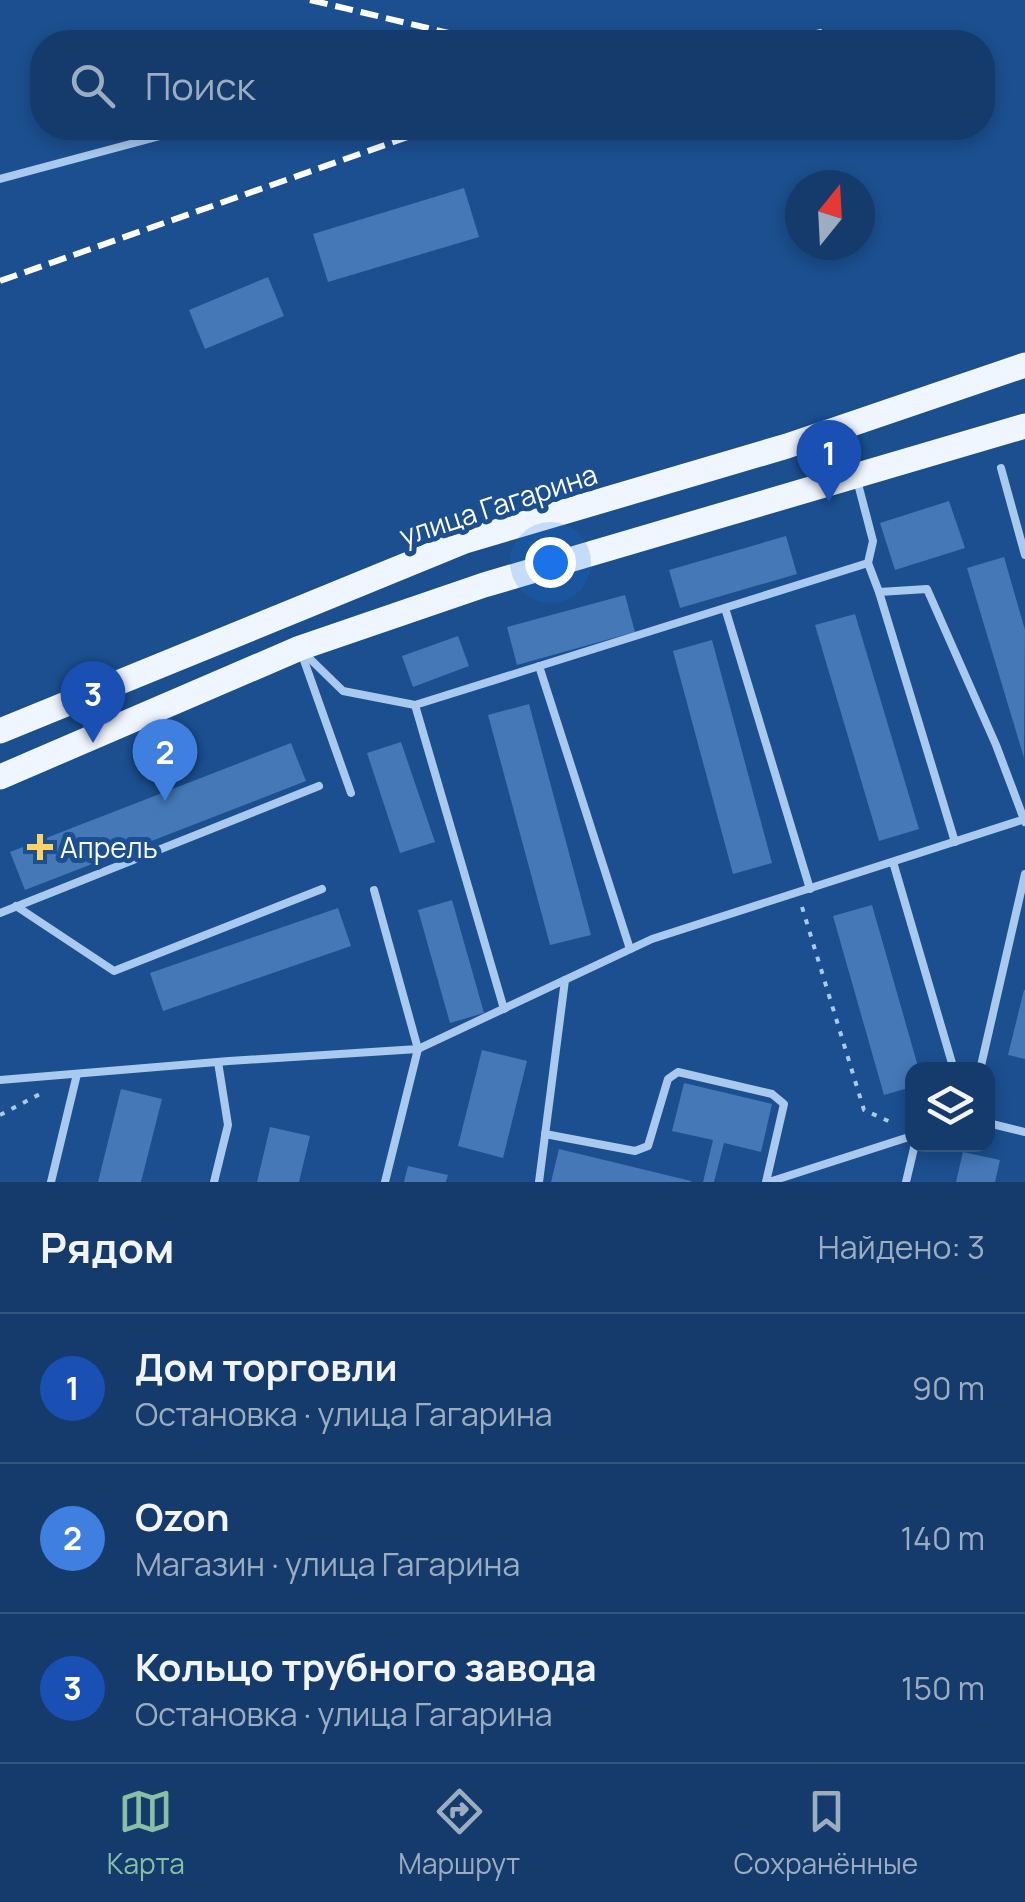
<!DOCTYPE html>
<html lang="ru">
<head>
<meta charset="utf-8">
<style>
  body { margin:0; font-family:Manrope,sans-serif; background:#1d4271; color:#f1f3f6 }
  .controls { position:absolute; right:30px; bottom:30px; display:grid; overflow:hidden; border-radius:20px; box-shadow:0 5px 15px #0003 }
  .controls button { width:90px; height:90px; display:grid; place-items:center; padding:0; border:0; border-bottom:2px solid #33557e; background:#143b6b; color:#f1f3f6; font:50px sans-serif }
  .compass { position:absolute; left:785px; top:170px; width:90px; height:90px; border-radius:50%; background:#143b6b; box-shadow:0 5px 15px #0003; rotate:18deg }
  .you { position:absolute; left:550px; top:562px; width:35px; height:35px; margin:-25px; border:8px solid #fff; border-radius:50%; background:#1a73e8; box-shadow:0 0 0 15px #1a73e833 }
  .badge { display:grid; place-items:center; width:65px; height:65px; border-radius:50%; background:#8abfa5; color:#fff; font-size:32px; font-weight:700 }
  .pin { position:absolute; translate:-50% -82px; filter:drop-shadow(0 2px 5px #0008) }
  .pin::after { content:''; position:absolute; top:52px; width:35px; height:30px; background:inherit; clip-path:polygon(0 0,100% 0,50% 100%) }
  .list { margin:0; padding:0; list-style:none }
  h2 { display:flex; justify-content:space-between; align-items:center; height:130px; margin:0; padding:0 40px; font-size:42px }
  h2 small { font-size:32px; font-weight:400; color:#9dadc1 }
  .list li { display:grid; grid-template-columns:65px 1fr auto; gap:30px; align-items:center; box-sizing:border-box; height:150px; padding:0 40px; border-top:2px solid #33557e }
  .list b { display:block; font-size:38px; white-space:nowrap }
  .list p { margin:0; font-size:32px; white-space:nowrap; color:#9dadc1 }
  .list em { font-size:32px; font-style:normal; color:#9dadc1 }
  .icon { flex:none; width:55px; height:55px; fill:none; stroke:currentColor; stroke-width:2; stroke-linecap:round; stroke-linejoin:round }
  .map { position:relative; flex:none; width:1025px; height:1182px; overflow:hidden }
  .search { position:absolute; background:#143b6b; box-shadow:0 5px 15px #0003; left:30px; right:30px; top:30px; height:110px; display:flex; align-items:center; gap:25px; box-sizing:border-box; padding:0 35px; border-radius:40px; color:#9dadc1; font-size:38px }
  .sheet { height:580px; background:#143b6b }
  nav { display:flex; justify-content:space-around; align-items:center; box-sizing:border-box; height:140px; border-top:2px solid #33557e; background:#143b6b; font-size:28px; color:#9dadc1 }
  nav a { display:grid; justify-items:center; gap:5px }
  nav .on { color:#8abfa5 }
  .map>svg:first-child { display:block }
  .building { fill:#4478b7 }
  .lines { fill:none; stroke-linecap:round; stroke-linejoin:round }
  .path { stroke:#a9c9ee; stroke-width:4; stroke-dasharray:5 8; stroke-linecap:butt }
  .lane { stroke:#a9c9ee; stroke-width:8 }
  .primary { stroke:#f0f6ff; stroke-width:25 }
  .rail { stroke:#fff; stroke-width:6; stroke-dasharray:18 8; stroke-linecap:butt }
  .poi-dot { fill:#ffd166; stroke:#1b4f8f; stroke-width:4 }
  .labels { text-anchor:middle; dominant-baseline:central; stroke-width:10; stroke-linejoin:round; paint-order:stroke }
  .street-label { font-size:28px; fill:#fff; stroke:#1b4f8f }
  .poi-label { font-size:28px; fill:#fff; stroke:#1b4f8f; text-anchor:start }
</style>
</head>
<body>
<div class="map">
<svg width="1025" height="1182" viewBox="0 0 1025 1182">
  <rect width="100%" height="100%" fill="#1b4f8f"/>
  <g class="building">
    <polygon points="464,188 479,237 328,282 313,234"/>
    <polygon points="268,277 284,316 205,349 189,310"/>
    <polygon points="949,501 965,548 895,570 880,523"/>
    <polygon points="786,536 797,574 680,608 669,570"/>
    <polygon points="1004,557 1025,630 1024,758 967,568"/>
    <polygon points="625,595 635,632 517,665 507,627"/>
    <polygon points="855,614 919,829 879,841 815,625"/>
    <polygon points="458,636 469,666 413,687 402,656"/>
    <polygon points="712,640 772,863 733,874 673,651"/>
    <polygon points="529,704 591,935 550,945 488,715"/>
    <polygon points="401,742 435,842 400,853 367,753"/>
    <polygon points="291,743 306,781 25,890 10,852"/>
    <polygon points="452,900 484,1013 450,1023 418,910"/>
    <polygon points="872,905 919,1070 912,1070 912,1087 884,1095 833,916"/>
    <polygon points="338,908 351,946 163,1011 150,973"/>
    <polygon points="1024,990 1025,990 1025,1059 1008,1055"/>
    <polygon points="482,1050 527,1061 503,1158 458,1146"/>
    <polygon points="684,1083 772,1104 761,1152 724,1143 714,1182 703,1182 713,1140 672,1131"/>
    <polygon points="121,1089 162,1099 141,1182 98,1182"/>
    <polygon points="270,1127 310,1136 299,1182 257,1182"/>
    <polygon points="559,1149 691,1181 691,1182 551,1182"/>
    <polygon points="963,1152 1000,1160 995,1182 956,1182"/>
    <polygon points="408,1166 448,1175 446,1182 404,1182"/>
  </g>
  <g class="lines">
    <g class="path">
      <polyline points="802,907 864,1110 895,1124"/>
      <polyline points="0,1115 40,1094"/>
    </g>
    <g class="lane">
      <polyline points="0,179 190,128"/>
      <polyline points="1001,468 1025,555"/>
      <polyline points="857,480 873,541 868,563"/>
      <polyline points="879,592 955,842"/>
      <polyline points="725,608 810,889"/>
      <polyline points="301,652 351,793"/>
      <polyline points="303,652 343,691 415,705 868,563 879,592 927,589 996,745 1025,822"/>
      <polyline points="539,666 630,949"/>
      <polyline points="415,705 504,1009"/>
      <polyline points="893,862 954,1070"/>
      <polyline points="16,906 114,971 322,889"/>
      <polyline points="0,913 319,786"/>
      <polyline points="980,1070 1025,874"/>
      <polyline points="0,1080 229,1061 418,1049 374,890"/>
      <polyline points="988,1123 1025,1132"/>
      <polyline points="545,1134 635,1151 648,1146 668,1079 678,1072 772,1094 784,1104 766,1182"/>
      <polyline points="51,1182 77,1074"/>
      <polyline points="214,1182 228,1125 218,1062"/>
      <polyline points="385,1182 418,1049 652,939 1025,819"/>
      <polyline points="539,1182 565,980"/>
      <polyline points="769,1182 912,1136"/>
      <polyline points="906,1182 915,1144"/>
    </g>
    <g class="primary">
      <polyline points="0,731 465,541 787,446 1025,365"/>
      <polyline points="0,777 300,648 484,585 1025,426"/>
    </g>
    <g class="rail">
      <polyline points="310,0 474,39"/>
      <polyline points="765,42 822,32"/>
      <polyline points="0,281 433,128"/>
    </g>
  </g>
  <path class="poi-dot" d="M35 832h10v10h10v10h-10v10h-10v-10h-10v-10h10z"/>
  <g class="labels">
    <g class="street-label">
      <text transform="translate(498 504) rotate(-18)">улица Гагарина</text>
    </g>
    <g class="poi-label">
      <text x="60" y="847">Апрель</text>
    </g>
  </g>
</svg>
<div class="controls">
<button><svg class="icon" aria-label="layers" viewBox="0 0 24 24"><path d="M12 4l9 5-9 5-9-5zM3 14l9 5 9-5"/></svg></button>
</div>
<svg class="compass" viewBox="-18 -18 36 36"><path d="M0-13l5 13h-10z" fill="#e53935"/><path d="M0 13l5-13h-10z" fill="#9dadc1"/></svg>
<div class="you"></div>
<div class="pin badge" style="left:829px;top:502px;background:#1a4fb4">1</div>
<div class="pin badge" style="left:165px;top:801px;background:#3f7fe0">2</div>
<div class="pin badge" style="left:93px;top:743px;background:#1a4fb4">3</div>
<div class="search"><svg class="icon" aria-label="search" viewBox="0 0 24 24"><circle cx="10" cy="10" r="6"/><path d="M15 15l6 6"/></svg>Поиск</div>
</div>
<section class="sheet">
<h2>Рядом<small>Найдено: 3</small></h2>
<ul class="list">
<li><span class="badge" style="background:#1a4fb4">1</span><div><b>Дом торговли</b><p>Остановка · улица Гагарина</p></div><em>90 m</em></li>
<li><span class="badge" style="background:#3f7fe0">2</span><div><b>Ozon</b><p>Магазин · улица Гагарина</p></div><em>140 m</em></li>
<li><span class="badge" style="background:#1a4fb4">3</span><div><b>Кольцо трубного завода</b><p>Остановка · улица Гагарина</p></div><em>150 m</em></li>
</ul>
</section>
<nav>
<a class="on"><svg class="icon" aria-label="map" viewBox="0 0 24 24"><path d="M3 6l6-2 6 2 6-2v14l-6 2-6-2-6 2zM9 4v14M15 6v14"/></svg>Карта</a>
<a><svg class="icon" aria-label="directions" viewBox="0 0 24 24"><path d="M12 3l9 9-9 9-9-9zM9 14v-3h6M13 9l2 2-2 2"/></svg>Маршрут</a>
<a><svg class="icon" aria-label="saved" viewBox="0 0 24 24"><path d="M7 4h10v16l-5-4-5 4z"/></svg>Сохранённые</a>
</nav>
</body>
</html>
